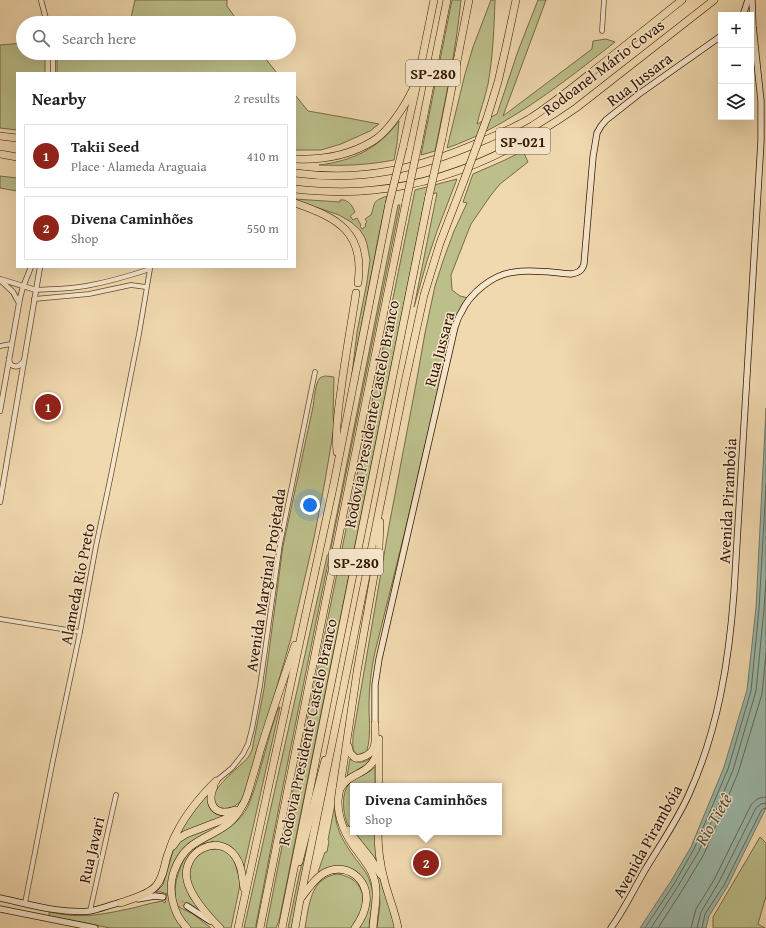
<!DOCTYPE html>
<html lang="en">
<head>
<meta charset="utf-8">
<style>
  body { margin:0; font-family:"Gentium Book Plus",serif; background:#f6f6f6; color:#222 }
  .controls { position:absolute; right:12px; top:12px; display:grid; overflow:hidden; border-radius:0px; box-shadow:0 4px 16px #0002 }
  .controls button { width:36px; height:36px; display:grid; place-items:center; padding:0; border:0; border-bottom:1px solid #e0e0e0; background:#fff; color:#222; font:20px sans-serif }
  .you { position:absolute; left:310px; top:505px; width:14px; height:14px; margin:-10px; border:3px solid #fff; border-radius:50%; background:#1a73e8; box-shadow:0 0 0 6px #1a73e833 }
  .badge { display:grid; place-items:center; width:26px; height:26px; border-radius:50%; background:#8f2418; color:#fff; font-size:13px; font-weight:700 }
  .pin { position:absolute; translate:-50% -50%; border:2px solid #fff; box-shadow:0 1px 4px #0006 }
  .popup { position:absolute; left:350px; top:783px; width:152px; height:52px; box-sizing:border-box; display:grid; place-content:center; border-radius:0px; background:#fff; filter:drop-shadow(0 1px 3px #0005); font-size:13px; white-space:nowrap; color:#767676 }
  .popup b { font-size:15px; color:#222 }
  .popup::after { content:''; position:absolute; left:50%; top:100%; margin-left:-8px; border:8px solid transparent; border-top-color:#fff }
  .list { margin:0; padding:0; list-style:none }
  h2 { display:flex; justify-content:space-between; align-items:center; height:52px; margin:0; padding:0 16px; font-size:17px }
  h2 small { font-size:13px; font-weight:400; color:#767676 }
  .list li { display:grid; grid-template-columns:26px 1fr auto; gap:12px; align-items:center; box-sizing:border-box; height:64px; margin:0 8px 8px; padding:0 8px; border:1px solid #e0e0e0; border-radius:0px }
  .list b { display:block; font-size:15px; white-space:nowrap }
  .list p { margin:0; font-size:13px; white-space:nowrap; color:#767676 }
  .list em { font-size:13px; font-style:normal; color:#767676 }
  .icon { flex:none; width:22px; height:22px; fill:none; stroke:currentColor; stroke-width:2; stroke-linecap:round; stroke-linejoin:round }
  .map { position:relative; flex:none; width:766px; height:928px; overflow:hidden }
  .search { position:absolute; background:#fff; box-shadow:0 4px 16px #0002; left:16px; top:16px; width:280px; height:44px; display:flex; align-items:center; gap:10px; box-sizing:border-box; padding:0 14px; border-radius:22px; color:#767676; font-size:15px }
  .panel { position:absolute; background:#fff; box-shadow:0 4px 16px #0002; left:16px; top:72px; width:280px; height:196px; border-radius:0px }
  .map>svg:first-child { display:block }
  .green { fill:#bcbf8a; stroke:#776b46 }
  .water { fill:#9bbaad; stroke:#717969 }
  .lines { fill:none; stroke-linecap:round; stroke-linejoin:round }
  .shore { stroke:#666858; stroke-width:1 }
  .secondary-tunnel { stroke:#cbb28d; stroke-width:5.5; stroke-dasharray:5.5 3; stroke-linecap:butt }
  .minor-casing { stroke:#62482e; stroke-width:5.5 }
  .tertiary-casing { stroke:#62482e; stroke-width:6 }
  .secondary-casing { stroke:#321703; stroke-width:7 }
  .motorway-casing { stroke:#321703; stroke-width:8 }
  .minor { stroke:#f6e6cb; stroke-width:4 }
  .tertiary { stroke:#f6e6cb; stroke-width:4.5 }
  .secondary { stroke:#f6e6cb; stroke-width:5.5 }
  .motorway { stroke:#f1d9af; stroke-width:7 }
  .motorway-bridge-casing { stroke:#321703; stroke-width:8; stroke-linecap:butt }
  .motorway-bridge { stroke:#f1d9af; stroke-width:7 }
  .labels { text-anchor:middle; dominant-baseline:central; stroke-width:3; stroke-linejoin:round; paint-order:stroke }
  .shield { fill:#f6e6cb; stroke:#6d553f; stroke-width:1 }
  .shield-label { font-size:15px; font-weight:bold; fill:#321703 }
  .street-label { font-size:16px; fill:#321703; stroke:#f6e6cb }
  .water-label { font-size:17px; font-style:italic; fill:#57503e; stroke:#f6e6cb }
</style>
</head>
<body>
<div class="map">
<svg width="766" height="928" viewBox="0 0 766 928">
  <rect width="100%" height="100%" fill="#f1d9af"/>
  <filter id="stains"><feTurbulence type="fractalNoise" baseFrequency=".005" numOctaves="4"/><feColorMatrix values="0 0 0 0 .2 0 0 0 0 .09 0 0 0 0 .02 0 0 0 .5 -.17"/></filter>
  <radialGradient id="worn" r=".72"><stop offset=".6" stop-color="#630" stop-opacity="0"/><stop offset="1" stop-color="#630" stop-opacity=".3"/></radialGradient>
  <g class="green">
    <polygon points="135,0 227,0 227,6 239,23 131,23 131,18"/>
    <path d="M452 0H461C456 51 445 101 435 151L421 155Z"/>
    <path d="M491 0H495C494 28 493 57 488 84 485 98 480 111 477 124L497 114 518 51 538 0H546L503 116 592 49 593 41 606 39 615 42C564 82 508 127 447 148L465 74 473 47Z"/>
    <polygon points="23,43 23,53 45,53 45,73 17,73 17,130 0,128 0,45"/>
    <polygon points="57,53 261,53 277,73 57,73"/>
    <polygon points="295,95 308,111 348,118 379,124 370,131 341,144 321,150 295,150"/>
    <path d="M399 121 397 144 394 160C368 165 345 166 319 165 352 161 378 149 399 121Z"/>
    <path d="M523 151 528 162 500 184 491 195 471 224 451 275 452 290 460 296 468 298 459 311 453 326 405 531 375 652C371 670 369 689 369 707 369 721 371 737 367 750V751L365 754 358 755C351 751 353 744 353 736L389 526 416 384 425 333 435 286 443 261 454 231 467 203 463 202 473 174 505 160Z"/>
    <polygon points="0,176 17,178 17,191 0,188"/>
    <polygon points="457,179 437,231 427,261 414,307 437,193 426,194 279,921 276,928 266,928 299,760 415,190"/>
    <path d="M387 196 377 244 374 260 352 374 357 332 367 282 370 260 367 244 365 238 360 230 351 222 339 215 295 200V199L340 202V200C348 199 352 205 355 212L350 216 353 220 357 218 361 225 360 226 362 229 366 226 365 224 367 222 365 219 371 215C376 202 371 202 387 196Z"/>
    <polygon points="398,205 400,205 286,771 256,925 256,928 244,928 327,556 329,553 332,539"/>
    <path d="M326 376 334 377 333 414 334 427 325 481 314 538 291 638 246 793 240 802 229 810 216 808C215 805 213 802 213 799 212 789 238 767 246 760L249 756 252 750 264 689 283 546 313 407C314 401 315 383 320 378 321 377 324 376 326 376Z"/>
    <path d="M279 707H280L244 867 240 858 217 844 192 854 186 888 190 897 200 910 199 911 182 901 179 907 193 914 211 928H191C174 911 171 891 180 869 183 860 188 852 196 847 200 843 206 841 212 838 226 831 241 821 248 806 252 797 255 787 258 777 262 762 267 746 271 730 274 722 275 714 279 707Z"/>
    <path d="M372 757 369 765 347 777 350 759C358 764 365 763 372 757Z"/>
    <path d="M375 767V786H353V832H376L377 858 375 859C367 853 351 832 347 823 343 812 341 793 349 784 355 777 367 775 375 767Z"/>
    <path d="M205 796H207C210 811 210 811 224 816L178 837 182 828Z"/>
    <path d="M335 804C334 827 342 840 355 858 361 866 367 872 370 882 376 897 370 912 369 928H359L368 906 355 873H320L318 872 325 852H327L329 841 328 840Z"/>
    <polygon points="316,809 292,928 288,928 299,875"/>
    <path d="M221 824 222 825 189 845 169 885 182 928H110L49 916V912C77 918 96 916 123 910 136 908 149 903 162 901L165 903 167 894 161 892H156L163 885 173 851 177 845 184 838Z"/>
    <polygon points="760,837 766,843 766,896 758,924 765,928 713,928 713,917"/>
    <polygon points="354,844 378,874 382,883 396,928 377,928 380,904 379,886"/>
    <polygon points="209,849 218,849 225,851 233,856 240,876 240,885 231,928 224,928 222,927 207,910 193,891 188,872 191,863 202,851"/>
    <path d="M337 874C368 878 369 908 352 928H305C309 906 310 878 337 874Z"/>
  </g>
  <polygon class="water" points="766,408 766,808 727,887 709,916 706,928 640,928 671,881 691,847 724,767 747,690 756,608"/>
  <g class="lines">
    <g class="shore">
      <polyline points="645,928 674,884 694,849 728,769 751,691 759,609 766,485"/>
      <polyline points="651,928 678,886 699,851 733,770 756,691 764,609 766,580"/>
      <polyline points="658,928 683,889 704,854 738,773 762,694 766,653"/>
      <path d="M691 928 696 909 714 880 751 805C755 800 759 797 766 797"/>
      <polyline points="697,928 701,912 719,882 756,808 761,804 766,803"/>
      <polyline points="702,928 705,914 724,885 761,811 763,809 766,808"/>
    </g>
    <polyline class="secondary-tunnel" points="163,897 187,906"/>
    <defs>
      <g id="minor">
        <polyline points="602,31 604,0"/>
        <polyline points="34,299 89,294 131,285 146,287"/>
        <polyline points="0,346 11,344"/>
        <polyline points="0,619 80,632"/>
        <polyline points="216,781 232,768 243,754 248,744 252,729 260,686 280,544 315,372"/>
        <path d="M25 903 52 765 80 632 96 546 111 475 139 334 150 269C129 276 108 282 86 286 69 289 52 289 36 290"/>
        <polyline points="90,911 116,795"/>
      </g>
      <g id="tertiary">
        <polyline points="41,0 47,23"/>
        <polyline points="53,53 53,73"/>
        <polyline points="0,279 36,290"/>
        <polyline points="0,280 13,292 19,303"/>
        <path d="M9 359 10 364C15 368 19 367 23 362"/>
        <polyline points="0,411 20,298 23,287 31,267"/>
        <polyline points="0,502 40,267"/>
      </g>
      <g id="secondary">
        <polyline points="743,15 748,0"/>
        <path d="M375 724V685L379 659 455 327C457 322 458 317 461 313 470 293 493 274 515 272 534 269 553 273 571 274 578 273 582 271 584 264L593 157 597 133 601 126 606 120 639 94 721 36"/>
        <path d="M0 898C28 904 61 914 90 911 101 909 112 904 123 902"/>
        <polyline points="138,899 155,896 163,897"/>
        <polyline points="187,906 210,921"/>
        <polyline points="0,909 95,928"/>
        <path d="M611 928C624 910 634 889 645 870 660 845 677 821 689 794 718 730 729 661 734 592L761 141V101L753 26 752 0"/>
      </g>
      <g id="motorway">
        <polyline points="487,118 498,82 506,47 516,0"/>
        <polyline points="0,136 17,138"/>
        <polyline points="442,138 469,0"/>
        <polyline points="418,145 447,0"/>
        <polyline points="403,147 418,79 434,0"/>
        <polyline points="0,154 17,157"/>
        <path d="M295 159C322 160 349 156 373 141 386 133 397 117 405 104 410 96 414 87 418 79"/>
        <path d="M295 173C362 182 418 169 480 142 497 135 514 128 529 119 551 105 572 88 592 72 622 48 652 24 682 0"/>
        <path d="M295 189C322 192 348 193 374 190 448 183 516 150 576 108L714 0"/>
        <path d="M295 203C338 218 365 232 358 283"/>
        <path d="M337 452C335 432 338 410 341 390 345 358 351 326 356 293"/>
        <path d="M348 746 350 753 355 758C362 759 372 754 374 747 376 742 375 729 375 724"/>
        <path d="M214 786C206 804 215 817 235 810"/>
        <polyline points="379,786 379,739"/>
        <path d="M340 789C350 771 370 776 377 753"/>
        <polyline points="348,830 371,859 381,875"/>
        <path d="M378 832C378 848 380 864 384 879 388 896 395 911 398 928"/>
        <polyline points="173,846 178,839 186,834 225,819 235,813"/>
        <polyline points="299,862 325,760"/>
        <path d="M301 898C308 889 314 879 324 873 345 861 370 879 366 903 365 912 360 921 355 928"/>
        <path d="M120 903C131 899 148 895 156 886 162 879 164 869 166 860 169 851 172 840 177 832 187 812 201 796 216 781"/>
        <path d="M187 928C172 913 167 888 175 869 186 839 208 840 229 823 234 819 239 812 242 806 246 801 248 793 250 786 253 775 257 763 260 751 271 715 283 680 295 645"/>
        <path d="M220 928C208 916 191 898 187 880 181 852 218 832 235 856 242 865 242 877 244 888"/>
        <polyline points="238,928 333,488 389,204"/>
        <polyline points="260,928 406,202"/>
        <polyline points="282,928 429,196"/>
        <polyline points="295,928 300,900 343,690 405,382 424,295 440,243 463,183"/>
        <path d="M373 928C374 909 380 891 372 873 368 865 363 859 358 852 346 837 338 821 338 801L357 672 379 547 380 522"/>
      </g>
    </defs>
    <use href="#minor" class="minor-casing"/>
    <use href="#tertiary" class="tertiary-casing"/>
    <use href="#secondary" class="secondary-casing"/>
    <use href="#motorway" class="motorway-casing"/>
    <use href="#minor" class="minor"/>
    <use href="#tertiary" class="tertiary"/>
    <use href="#secondary" class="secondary"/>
    <use href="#motorway" class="motorway"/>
    <defs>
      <g id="motorway-bridge">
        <polyline points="463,183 487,118"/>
        <polyline points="429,196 442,138"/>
        <polyline points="406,202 418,145"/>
        <polyline points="389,204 403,147"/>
      </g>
    </defs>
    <use href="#motorway-bridge" class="motorway-bridge-casing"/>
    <use href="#motorway-bridge" class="motorway-bridge"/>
  </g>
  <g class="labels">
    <g class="shield">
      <rect x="406" y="60" width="54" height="26" rx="3"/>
      <rect x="496" y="128" width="54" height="26" rx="3"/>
      <rect x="329" y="549" width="54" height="26" rx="3"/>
    </g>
    <g class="shield-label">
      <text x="433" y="73">SP-280</text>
      <text x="523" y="141">SP-021</text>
      <text x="356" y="562">SP-280</text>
    </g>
    <g class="street-label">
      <text transform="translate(603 67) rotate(-37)">Rodoanel Mário Covas</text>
      <text transform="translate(639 79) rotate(-37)">Rua Jussara</text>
      <text transform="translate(439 349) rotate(-75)">Rua Jussara</text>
      <text transform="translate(371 414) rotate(-79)">Rodovia Presidente Castelo Branco</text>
      <text transform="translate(727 501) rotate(-87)">Avenida Pirambóia</text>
      <text transform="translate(265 580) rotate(-81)">Avenida Marginal Projetada</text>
      <text transform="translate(77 584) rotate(-79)">Alameda Rio Preto</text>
      <text transform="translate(307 732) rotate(-78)">Rodovia Presidente Castelo Branco</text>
      <text transform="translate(647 841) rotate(-61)">Avenida Pirambóia</text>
      <text transform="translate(91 850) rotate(-77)">Rua Javari</text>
    </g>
    <g class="water-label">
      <text transform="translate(713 819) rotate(-60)">Rio Tietê</text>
    </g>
  </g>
  <rect width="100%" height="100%" filter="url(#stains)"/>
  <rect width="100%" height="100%" fill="url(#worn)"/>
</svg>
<div class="controls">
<button>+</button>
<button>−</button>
<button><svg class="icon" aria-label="layers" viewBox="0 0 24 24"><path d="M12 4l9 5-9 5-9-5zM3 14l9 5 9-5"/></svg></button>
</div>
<div class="you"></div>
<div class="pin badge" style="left:48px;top:407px">1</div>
<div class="pin badge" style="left:426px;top:863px">2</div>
<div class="popup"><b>Divena Caminhões</b>Shop</div>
<div class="search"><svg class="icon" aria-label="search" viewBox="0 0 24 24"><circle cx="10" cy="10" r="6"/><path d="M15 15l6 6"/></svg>Search here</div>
<section class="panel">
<h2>Nearby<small>2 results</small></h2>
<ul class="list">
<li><span class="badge">1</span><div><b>Takii Seed</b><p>Place · Alameda Araguaia</p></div><em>410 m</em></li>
<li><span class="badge">2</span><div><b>Divena Caminhões</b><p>Shop</p></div><em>550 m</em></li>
</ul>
</section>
</div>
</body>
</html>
